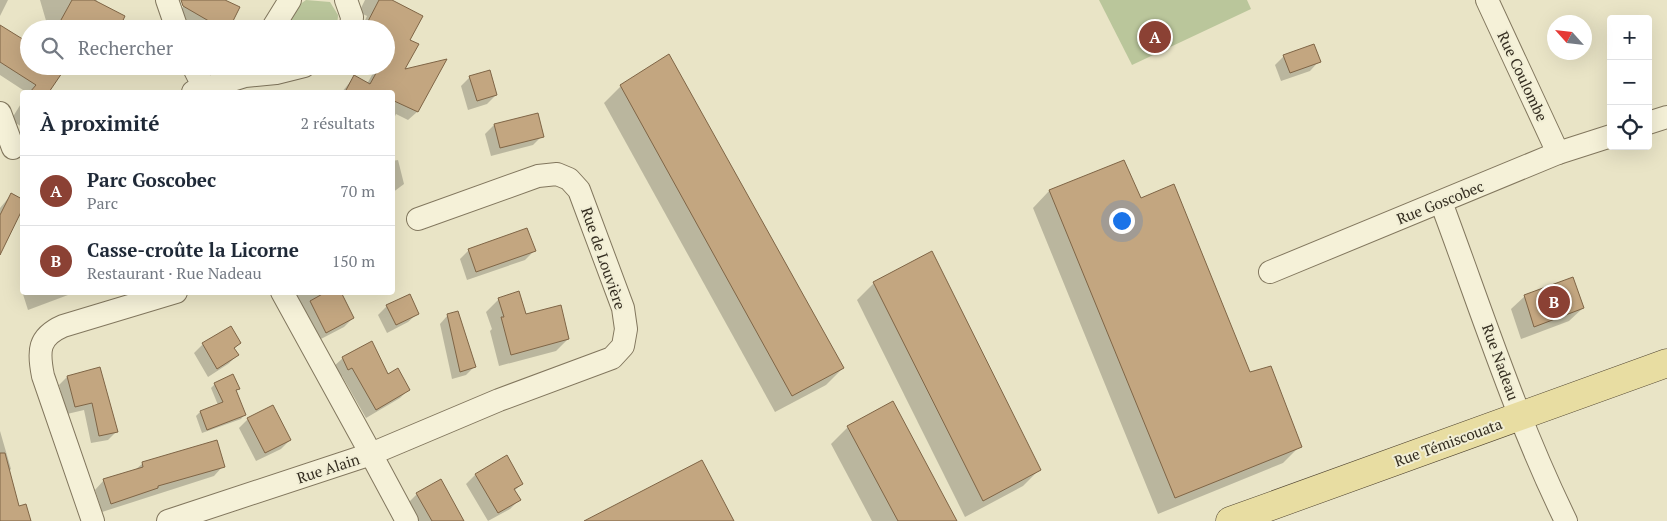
<!DOCTYPE html>
<html lang="fr">
<head>
<meta charset="utf-8">
<style>
  body { margin:0; font-family:"PT Serif",serif; background:#f2f2f3; color:#1f2937 }
  .controls { position:absolute; right:15px; top:15px; display:grid; overflow:hidden; border-radius:5px; box-shadow:0 5px 20px #0002 }
  .controls button { width:45px; height:45px; display:grid; place-items:center; padding:0; border:0; border-bottom:1px solid #e0e1e3; background:#fff; color:#1f2937; font:25px sans-serif }
  .compass { position:absolute; left:1547px; top:15px; width:45px; height:45px; border-radius:50%; background:#fff; box-shadow:0 5px 20px #0002; rotate:297deg }
  .you { position:absolute; left:1121px; top:220px; width:18px; height:18px; margin:-12px; border:4px solid #fff; border-radius:50%; background:#1a73e8; box-shadow:0 0 0 8px #1a73e833 }
  .badge { display:grid; place-items:center; width:32px; height:32px; border-radius:50%; background:#8b4134; color:#fff; font-size:16px; font-weight:700 }
  .pin { position:absolute; translate:-50% -50%; border:2px solid #fff; box-shadow:0 1px 5px #0006 }
  .list { margin:0; padding:0; list-style:none }
  h2 { display:flex; justify-content:space-between; align-items:center; height:65px; margin:0; padding:0 20px; font-size:21px }
  h2 small { font-size:16px; font-weight:400; color:#747a83 }
  .list li { display:grid; grid-template-columns:32px 1fr auto; gap:15px; align-items:center; box-sizing:border-box; height:70px; padding:0 20px; border-top:1px solid #e0e1e3 }
  .list b { display:block; font-size:19px; white-space:nowrap }
  .list p { margin:0; font-size:16px; white-space:nowrap; color:#747a83 }
  .list em { font-size:16px; font-style:normal; color:#747a83 }
  .icon { flex:none; width:28px; height:28px; fill:none; stroke:currentColor; stroke-width:2; stroke-linecap:round; stroke-linejoin:round }
  .map { position:relative; flex:none; width:1667px; height:521px; overflow:hidden }
  .search { position:absolute; background:#fff; box-shadow:0 5px 20px #0002; left:20px; top:20px; width:375px; height:55px; display:flex; align-items:center; gap:12px; box-sizing:border-box; padding:0 18px; border-radius:28px; color:#747a83; font-size:19px }
  .panel { position:absolute; background:#fff; box-shadow:0 5px 20px #0002; left:20px; top:90px; width:375px; height:205px; border-radius:5px }
  .map>svg:first-child { display:block }
  .green { fill:#bac69b }
  .shadow { fill:#0003 }
  .building { fill:#c3a680; stroke:#7f6546 }
  .lines { fill:none; stroke-linecap:round; stroke-linejoin:round }
  .minor-casing { stroke:#82775e; stroke-width:24 }
  .major-casing { stroke:#514531; stroke-width:29 }
  .minor { stroke:#f5f1d8; stroke-width:22 }
  .major { stroke:#e8dda2; stroke-width:28 }
  .labels { text-anchor:middle; dominant-baseline:central; stroke-width:4; stroke-linejoin:round; paint-order:stroke }
  .street-label { font-size:15px; fill:#342d20; stroke:#f1eed5 }
</style>
</head>
<body>
<div class="map">
<svg width="1667" height="521" viewBox="0 0 1667 521">
  <rect width="100%" height="100%" fill="#e9e4c6"/>
  <g class="green">
    <polygon points="306,0 330,2 338,15 337,29 284,29 299,5"/>
    <polygon points="1099,0 1247,0 1251,9 1132,65"/>
  </g>
  <g class="shadow">
    <polygon points="0,0 8,0 0,16"/>
    <polygon points="40,0 97,0 96,2 117,29 44,29 47,24"/>
    <polygon points="187,0 222,0 228,29 198,29 177,17"/>
    <polygon points="365,0 389,0 408,40 403,71 444,61 417,112 408,120 396,114 392,123 392,92 342,92 354,77 367,84 377,66 386,66 386,29 361,29 367,16 359,12"/>
    <polygon points="0,54 29,66 57,66 55,70 61,73 48,92 26,92 0,75"/>
    <polygon points="1284,56 1319,61 1310,71 1281,81 1275,65"/>
    <polygon points="97,66 119,66 111,74"/>
    <polygon points="470,77 496,95 487,104 468,110 461,86"/>
    <polygon points="621,86 843,368 826,385 775,412 604,103"/>
    <polygon points="22,102 22,127 11,120"/>
    <polygon points="494,125 542,136 533,145 491,156 485,134"/>
    <polygon points="398,160 404,184 392,193 392,161"/>
    <polygon points="1049,191 1140,199 1249,373 1300,446 1283,463 1158,514 1033,208"/>
    <polygon points="11,195 22,200 22,207 0,252 0,208"/>
    <polygon points="469,250 534,251 525,260 467,280 460,259"/>
    <polygon points="874,283 1040,469 1023,486 965,517 857,300"/>
    <polygon points="22,286 22,292 76,292 28,310 21,288"/>
    <polygon points="292,292 339,292 353,318 344,327 317,341"/>
    <polygon points="1525,296 1583,308 1569,321 1521,339 1511,309"/>
    <polygon points="499,299 525,315 568,339 556,351 499,366 490,331 492,329 486,312"/>
    <polygon points="387,306 418,313 408,322 387,333 378,315"/>
    <polygon points="448,315 474,367 466,375 452,379 440,324"/>
    <polygon points="240,343 234,349 238,355 228,364 208,377 194,353 203,344"/>
    <polygon points="343,358 387,376 409,389 400,398 366,418 342,376 339,378 333,367"/>
    <polygon points="99,369 116,432 108,440 91,443 84,410 67,414 59,385 67,377"/>
    <polygon points="215,384 238,388 235,391 245,414 241,419 202,433 196,416 200,412 218,405 211,388"/>
    <polygon points="248,419 290,440 281,449 256,461 239,428"/>
    <polygon points="848,427 956,521 872,521 831,444"/>
    <polygon points="0,431 11,469 9,471 18,507 29,521 0,521"/>
    <polygon points="216,442 223,466 214,476 102,512 95,490 104,480 135,470 142,464"/>
    <polygon points="475,475 522,484 514,491 519,500 510,509 488,521 466,484"/>
    <polygon points="417,494 463,521 418,521 408,503"/>
  </g>
  <g class="building">
    <polygon points="72,0 94,0 125,16 119,29 56,29"/>
    <polygon points="181,0 225,0 240,7 229,29 211,29 214,24 183,6"/>
    <polygon points="379,0 392,0 423,16 410,40 419,44 405,69 447,59 418,112 392,100 392,92 345,92 354,75 370,84 380,66 386,66 386,29 364,29"/>
    <polygon points="0,25 29,43 29,66 52,66 62,73 49,92 30,92 36,85 0,62"/>
    <polygon points="1314,44 1321,62 1290,73 1283,55"/>
    <polygon points="669,54 844,368 792,396 620,85"/>
    <polygon points="490,70 497,95 477,101 469,76"/>
    <polygon points="538,113 544,137 500,148 494,124"/>
    <polygon points="1124,160 1141,198 1174,184 1250,372 1271,366 1302,447 1175,498 1049,190"/>
    <polygon points="11,193 22,199 22,210 0,255 0,215"/>
    <polygon points="527,228 536,251 476,272 468,249"/>
    <polygon points="932,251 1041,470 983,501 873,282"/>
    <polygon points="1573,277 1584,308 1534,327 1524,295"/>
    <polygon points="519,291 526,314 561,305 569,339 511,355 501,317 504,317 498,298"/>
    <polygon points="326,292 341,292 354,318 326,333 310,301"/>
    <polygon points="410,294 419,314 396,325 386,305"/>
    <polygon points="458,311 476,367 460,372 447,314"/>
    <polygon points="231,326 241,343 234,348 239,355 217,369 202,343"/>
    <polygon points="372,341 388,374 398,368 410,390 376,410 352,368 348,370 342,357"/>
    <polygon points="100,367 118,432 99,436 92,403 75,407 67,376"/>
    <polygon points="233,374 240,389 236,390 246,415 207,430 200,411 223,402 214,383"/>
    <polygon points="893,401 957,521 898,521 847,426"/>
    <polygon points="273,405 291,440 265,453 247,418"/>
    <polygon points="217,440 225,467 158,486 158,488 111,504 103,479 143,467 142,462"/>
    <polygon points="0,453 5,453 19,506 26,504 31,521 0,521"/>
    <polygon points="507,455 523,484 514,489 521,500 498,513 475,474"/>
    <polygon points="702,460 734,521 584,521"/>
    <polygon points="441,479 464,521 432,521 416,493"/>
  </g>
  <g class="lines">
    <defs>
      <g id="minor">
        <polyline points="167,0 177,29"/>
        <polyline points="346,0 352,17 351,29"/>
        <polyline points="1487,0 1558,153"/>
        <polyline points="272,29 290,0"/>
        <polyline points="193,66 206,92"/>
        <polyline points="193,92 245,76 276,73 304,66"/>
        <polyline points="0,113 13,148"/>
        <polyline points="1648,123 1667,117"/>
        <path d="M1441 202C1481 309 1516 419 1566 521"/>
        <polyline points="1270,272 1558,153 1611,136"/>
        <path d="M93 521 43 376C38 351 38 337 63 326L176 292"/>
        <polyline points="168,521 371,454 282,292"/>
        <polyline points="407,521 371,454 499,400 612,358 623,346 626,329 623,308 579,190 569,179 557,174 538,176 418,219"/>
      </g>
      <polyline id="major" points="1230,521 1667,363"/>
    </defs>
    <use href="#minor" class="minor-casing"/>
    <use href="#major" class="major-casing"/>
    <use href="#minor" class="minor"/>
    <use href="#major" class="major"/>
  </g>
  <g class="labels">
    <g class="street-label">
      <text transform="translate(1523 76) rotate(65)">Rue Coulombe</text>
      <text transform="translate(1440 202) rotate(-22)">Rue Goscobec</text>
      <text transform="translate(604 258) rotate(71)">Rue de Louvière</text>
      <text transform="translate(1501 362) rotate(70)">Rue Nadeau</text>
      <text transform="translate(1448 442) rotate(-20)">Rue Témiscouata</text>
      <text transform="translate(328 468) rotate(-18)">Rue Alain</text>
    </g>
  </g>
</svg>
<div class="controls">
<button>+</button>
<button>−</button>
<button><svg class="icon" aria-label="locate" viewBox="0 0 24 24"><circle cx="12" cy="12" r="6"/><path d="M12 2v4M12 18v4M2 12h4M18 12h4"/></svg></button>
</div>
<svg class="compass" viewBox="-18 -18 36 36"><path d="M0-13l5 13h-10z" fill="#e53935"/><path d="M0 13l5-13h-10z" fill="#747a83"/></svg>
<div class="you"></div>
<div class="pin badge" style="left:1155px;top:37px">A</div>
<div class="pin badge" style="left:1554px;top:302px">B</div>
<div class="search"><svg class="icon" aria-label="search" viewBox="0 0 24 24"><circle cx="10" cy="10" r="6"/><path d="M15 15l6 6"/></svg>Rechercher</div>
<section class="panel">
<h2>À proximité<small>2 résultats</small></h2>
<ul class="list">
<li><span class="badge">A</span><div><b>Parc Goscobec</b><p>Parc</p></div><em>70 m</em></li>
<li><span class="badge">B</span><div><b>Casse-croûte la Licorne</b><p>Restaurant · Rue Nadeau</p></div><em>150 m</em></li>
</ul>
</section>
</div>
</body>
</html>
